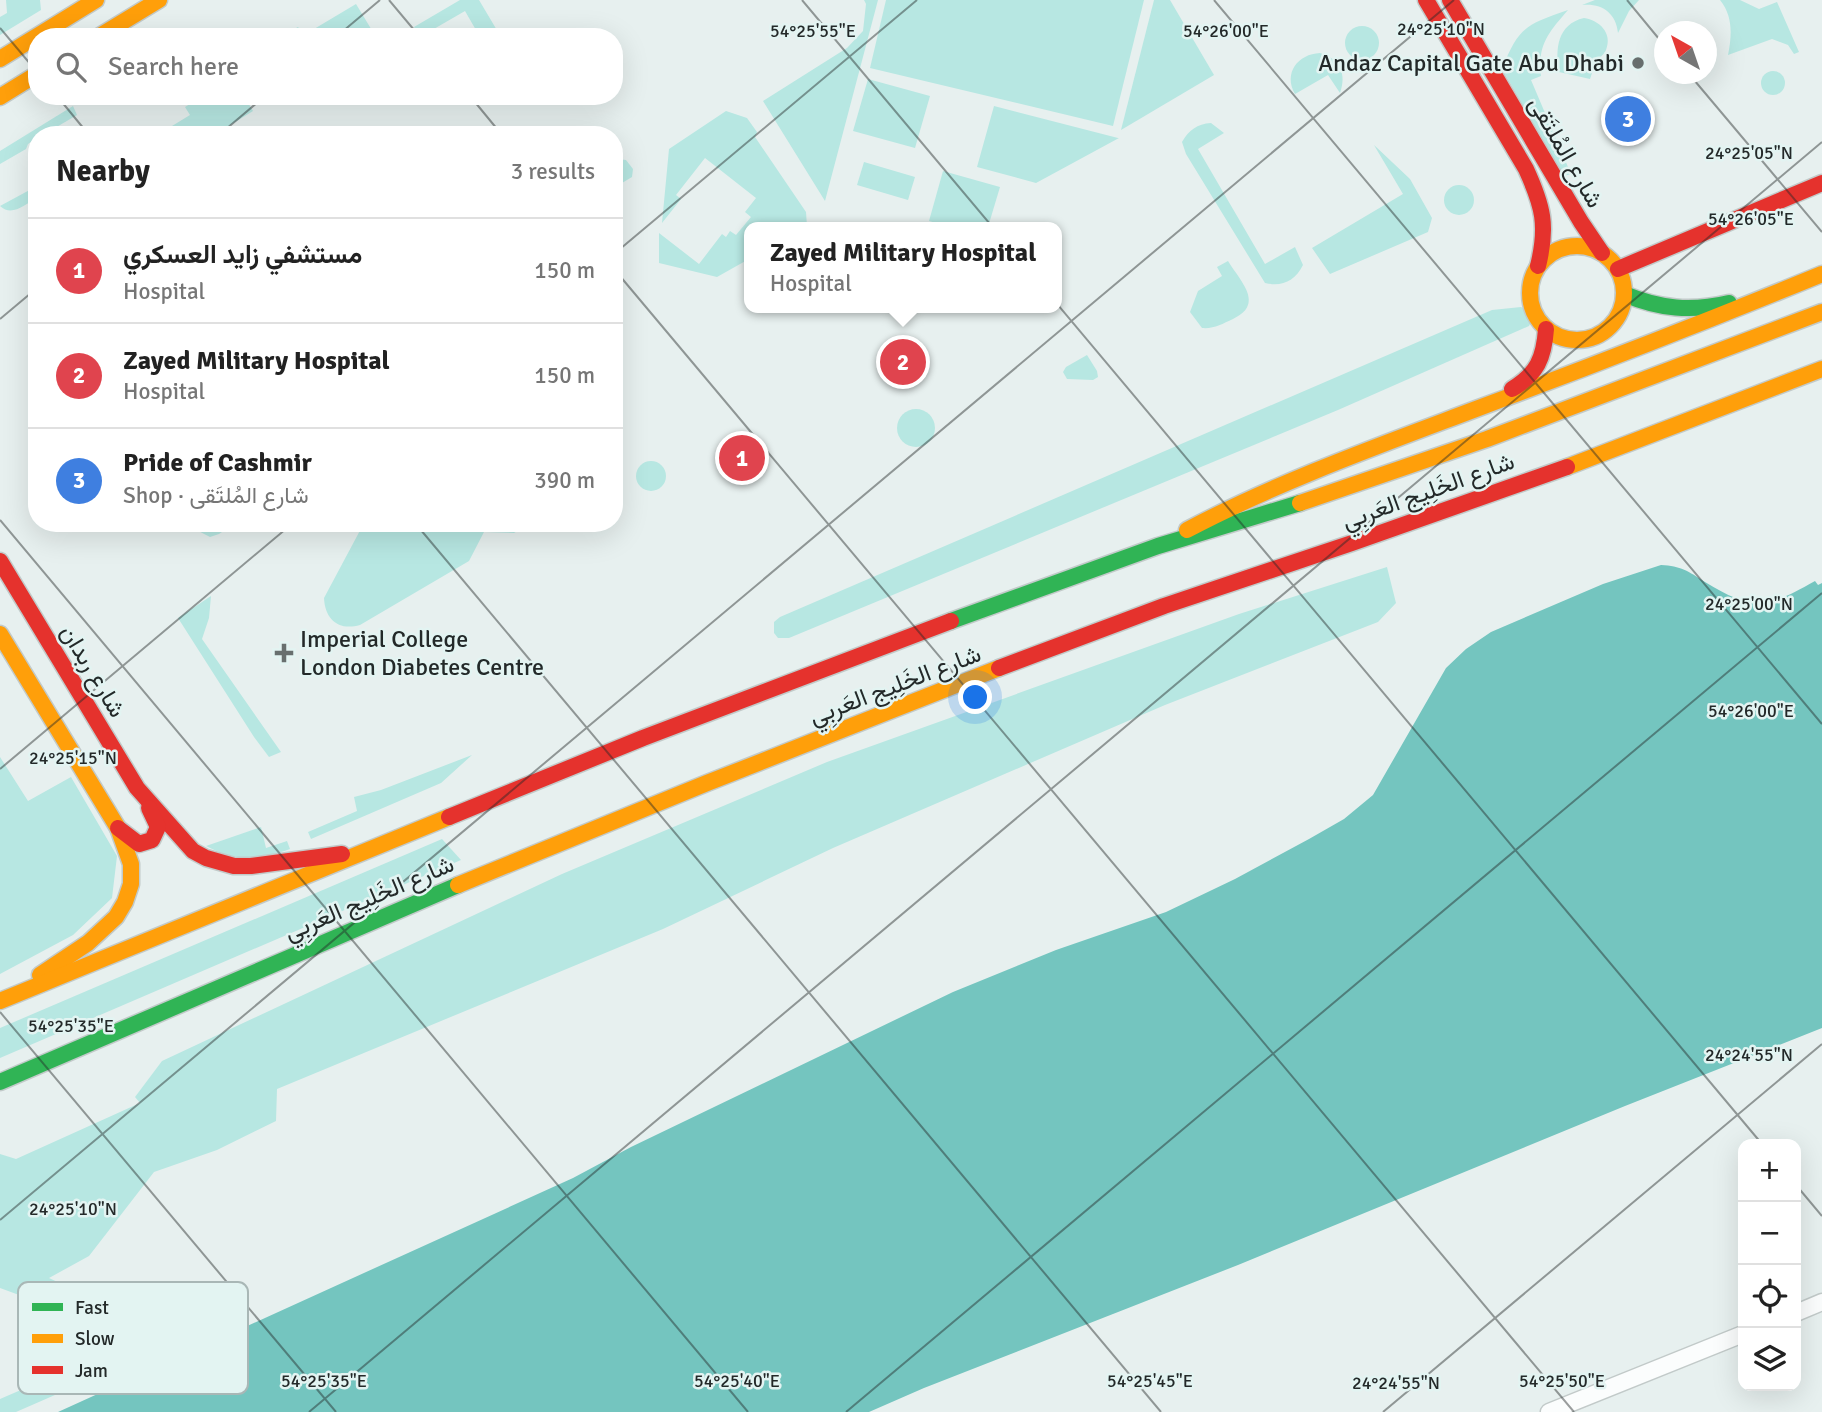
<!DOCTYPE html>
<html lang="en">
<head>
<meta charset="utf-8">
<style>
  body { margin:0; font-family:Signika,Vazirmatn,sans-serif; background:#f6f6f6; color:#222 }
  .controls { position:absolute; right:21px; bottom:21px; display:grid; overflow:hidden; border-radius:14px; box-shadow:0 7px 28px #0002 }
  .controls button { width:63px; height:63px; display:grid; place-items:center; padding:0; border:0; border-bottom:2px solid #e0e0e0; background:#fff; color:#222; font:35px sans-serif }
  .compass { position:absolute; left:1654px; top:21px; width:63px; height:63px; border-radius:50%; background:#fff; box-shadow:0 7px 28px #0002; rotate:320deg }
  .you { position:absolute; left:976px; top:698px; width:24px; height:24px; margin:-18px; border:5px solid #fff; border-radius:50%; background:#1a73e8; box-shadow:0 0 0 10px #1a73e833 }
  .badge { display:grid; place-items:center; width:46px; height:46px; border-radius:50%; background:#686f6e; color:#fff; font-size:23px; font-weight:700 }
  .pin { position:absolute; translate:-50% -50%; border:4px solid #fff; box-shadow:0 2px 7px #0006 }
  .popup { position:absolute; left:744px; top:222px; width:318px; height:91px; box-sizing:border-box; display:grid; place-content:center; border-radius:14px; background:#fff; filter:drop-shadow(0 2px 5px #0005); font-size:23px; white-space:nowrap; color:#767676 }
  .popup b { font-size:26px; color:#222 }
  .popup::after { content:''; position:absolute; left:50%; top:100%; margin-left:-14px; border:14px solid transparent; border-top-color:#fff }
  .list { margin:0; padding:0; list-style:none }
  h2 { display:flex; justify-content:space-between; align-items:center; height:91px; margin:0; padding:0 28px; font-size:30px }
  h2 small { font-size:23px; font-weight:400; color:#767676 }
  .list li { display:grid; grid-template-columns:46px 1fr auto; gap:21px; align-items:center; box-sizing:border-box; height:105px; padding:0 28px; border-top:2px solid #e0e0e0 }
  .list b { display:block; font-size:26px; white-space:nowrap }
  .list p { margin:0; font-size:23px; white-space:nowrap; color:#767676 }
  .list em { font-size:23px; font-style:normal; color:#767676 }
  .icon { flex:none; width:38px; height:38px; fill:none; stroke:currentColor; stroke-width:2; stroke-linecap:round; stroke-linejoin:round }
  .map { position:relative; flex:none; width:1822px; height:1412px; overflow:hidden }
  .search { position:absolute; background:#fff; box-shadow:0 7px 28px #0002; left:28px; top:28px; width:595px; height:77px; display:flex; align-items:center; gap:18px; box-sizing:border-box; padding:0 24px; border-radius:28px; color:#767676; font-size:26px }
  .panel { position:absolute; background:#fff; box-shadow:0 7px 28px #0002; left:28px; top:126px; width:595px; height:406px; border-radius:28px }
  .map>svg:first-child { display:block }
  .green { fill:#b7e7e2 }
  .water { fill:#74c5bf }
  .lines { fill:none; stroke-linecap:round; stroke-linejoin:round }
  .street-casing { stroke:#c2cac9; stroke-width:19 }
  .fast-casing { stroke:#c2cac9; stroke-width:19 }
  .slow-casing { stroke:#c2cac9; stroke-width:19 }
  .jam-casing { stroke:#c2cac9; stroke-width:19 }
  .street { stroke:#fbfdfd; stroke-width:16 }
  .fast { stroke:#30b455; stroke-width:16 }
  .slow { stroke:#ff9f0a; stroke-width:16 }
  .jam { stroke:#e5322d; stroke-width:16 }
  .ticks { fill:none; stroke:#232929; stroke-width:2; stroke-opacity:0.45 }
  .poi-dot { fill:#686f6e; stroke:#e3f4f2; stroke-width:2.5 }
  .labels { text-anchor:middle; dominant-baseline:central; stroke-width:5; stroke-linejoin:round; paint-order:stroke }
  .poi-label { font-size:24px; fill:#232929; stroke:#e3f4f2; text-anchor:end }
  .street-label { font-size:24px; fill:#232929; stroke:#e3f4f2 }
  .key { fill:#e3f4f2; stroke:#a9b7b6; stroke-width:2 }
  .key-label { font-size:19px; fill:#232929 }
  .ticks-label { font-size:18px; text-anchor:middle; fill:#232929; stroke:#e3f4f2; stroke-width:5; stroke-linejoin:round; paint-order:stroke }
</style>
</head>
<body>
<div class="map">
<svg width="1822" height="1412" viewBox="0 0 1822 1412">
  <rect width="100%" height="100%" fill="#e7f0ef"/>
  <g class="green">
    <polygon points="6,0 40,0 41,10 0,35 0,17 7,13"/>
    <polygon points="460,0 479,0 501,37 480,37 465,11 420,37 414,27"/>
    <polygon points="864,0 878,0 825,201 763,101 847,48 863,31 866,4"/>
    <polygon points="886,0 1144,0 1113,126 870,68"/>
    <polygon points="1154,0 1170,0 1214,75 1121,130"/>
    <path d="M1595 0H1639L1629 11 1618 33C1616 13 1602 3 1582 5Z"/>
    <path d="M1720 0H1740L1759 9 1777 2 1799 52 1794 54 1788 45 1772 39 1728 55C1732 35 1733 16 1720 0Z"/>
    <polygon points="356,4 376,37 296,37 292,30 298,27 304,35"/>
    <path d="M1568 10C1549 32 1537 45 1541 76L1531 80 1571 174 1564 176 1502 69C1519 26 1526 25 1568 10Z"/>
    <path d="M1584 18C1599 20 1613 33 1606 50 1604 55 1598 58 1596 63 1593 68 1592 74 1590 79L1559 72C1555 50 1557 24 1584 18Z"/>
    <circle cx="1362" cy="43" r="17"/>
    <path d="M1320 53C1340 59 1347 74 1340 93L1328 75 1295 94C1283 73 1298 54 1320 53Z"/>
    <circle cx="1773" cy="83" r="12"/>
    <polygon points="868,79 930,96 915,148 853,131"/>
    <polygon points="203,96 244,96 253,111 214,135 177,135 172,126 190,115 185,107"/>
    <polygon points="73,106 77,115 43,135 37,135 37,138 28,144 26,149 0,164 0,151"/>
    <polygon points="994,106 1118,138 1119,138 1036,183 977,167"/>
    <polygon points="726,111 747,118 757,132 755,137 806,212 807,226 749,227 749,259 717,277 659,263 659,233 699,264 722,234 726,237 730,231 736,235 751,217 745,212 756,198 705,158 676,195 681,199 662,223 669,149"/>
    <path d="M1211 123 1224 133 1198 149 1265 264 1295 247 1303 265C1295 281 1282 287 1265 283L1186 154 1182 142C1189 130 1197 124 1211 123Z"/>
    <polygon points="1374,145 1410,179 1432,218 1428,232 1330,274 1312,248 1403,194"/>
    <polygon points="618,159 626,160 633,169 632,177 622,183 614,181 614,161"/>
    <polygon points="864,162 915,177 908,200 857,185"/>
    <polygon points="943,171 1000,187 988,227 951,227 929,221"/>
    <circle cx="1459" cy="200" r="15"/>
    <path d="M37 186V198C24 205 12 217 0 206Z"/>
    <path d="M1228 261C1241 282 1265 304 1233 319 1222 324 1214 329 1202 328L1190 312 1198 291 1222 276 1217 267Z"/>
    <polygon points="1521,307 1530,312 1532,320 1529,326 1338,410 789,638 778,638 774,633 774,622 780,617 1492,310"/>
    <polygon points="1087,355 1097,371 1098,377 1093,380 1067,379 1063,372 1066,367"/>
    <circle cx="916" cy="428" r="19"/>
    <circle cx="651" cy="476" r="15"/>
    <polygon points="183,523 235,523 219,534 210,537"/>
    <path d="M364 523H530L514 533 484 532 469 561 360 625C339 631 325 620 324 598Z"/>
    <polygon points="1387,567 1396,603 1378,622 1165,705 833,848 663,929 277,1089 276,1121 217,1150 154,1172 89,1256 49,1278 181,1340 16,1412 0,1412 0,1399 139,1339 0,1288 0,1154 16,1159 140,1103 135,1097 162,1061 562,874 827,762 1239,614"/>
    <polygon points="211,596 209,618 202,639 281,752 269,757 254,737 178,618"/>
    <polygon points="472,755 441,783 311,839 308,832 357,811 354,797 381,790"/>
    <polygon points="0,757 28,801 71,777 117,856 112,898 73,935 0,974"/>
    <path d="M261 827 266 848 287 841 290 849C258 860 236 862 206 846Z"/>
    <polygon points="442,839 461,860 0,1058 0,1028"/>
  </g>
  <path class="water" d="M1661 565C1681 566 1688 571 1705 582 1754 612 1767 608 1815 581L1818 585 1822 583V1028L1625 1106 1238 1265 924 1388 869 1412H58L573 1178 631 1147 953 992 1056 950 1166 912 1235 879 1309 839 1344 819 1373 795 1446 668 1466 649 1491 632 1603 584Z"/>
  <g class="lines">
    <defs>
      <g id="street">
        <polyline points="1796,1313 1822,1302"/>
        <polyline points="1549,1412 1743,1334"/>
      </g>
      <g id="fast">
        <path d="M1624 294C1660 309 1691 312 1729 303"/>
        <polyline points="951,621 1158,546 1300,503"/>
        <polyline points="0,1082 458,885"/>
      </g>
      <g id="slow">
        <polyline points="98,37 159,0"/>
        <polyline points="0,59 96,0"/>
        <polyline points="0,97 37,74"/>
        <circle cx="1577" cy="293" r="47"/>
        <polyline points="1567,467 1822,369"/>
        <polyline points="1300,503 1487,439 1822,312"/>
        <path d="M1187 530C1280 481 1378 446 1476 409 1592 366 1707 321 1822 274"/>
        <polyline points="0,634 118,828 131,864 131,884 125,902 116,917 88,943 40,975"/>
        <polyline points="458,885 707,783 999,668"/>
        <polyline points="0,1001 449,817"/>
      </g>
      <g id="jam">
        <path d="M1426 0 1526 169C1543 206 1548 226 1538 266"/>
        <polyline points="1450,0 1581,222 1602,253"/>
        <polyline points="1618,269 1822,183"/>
        <path d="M1512 389C1537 374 1544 358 1546 329"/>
        <polyline points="0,561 137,788 193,851 206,858 234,866 251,866 342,854"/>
        <polyline points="999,668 1164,606 1352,543 1567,467"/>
        <polyline points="449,817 643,738 951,621"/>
        <polyline points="118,828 139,844 152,840 158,827 149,808"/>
      </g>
    </defs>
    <use href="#street" class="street-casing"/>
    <use href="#fast" class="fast-casing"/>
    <use href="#slow" class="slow-casing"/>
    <use href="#jam" class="jam-casing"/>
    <use href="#street" class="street"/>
    <use href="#fast" class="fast"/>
    <use href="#slow" class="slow"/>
    <use href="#jam" class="jam"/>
  </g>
  <path class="ticks" d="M389 0 420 37M802 0 1762 1144M1214 0 1822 724M1627 0 1664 45M0 28 37 72M336 37 380 0M1689 74 1822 232M57 96 89 135M470 96 502 135M219 135 265 96M614 254 917 0M614 269 1574 1412M0 319 37 288M0 520 748 1412M415 523 1161 1412M0 769 293 523M0 1012 336 1412M1796 1185 1822 1216M0 1220 1454 0M309 1412 1822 142M846 1412 1822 593M1383 1412 1822 1044"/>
  <g class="poi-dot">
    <circle cx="1638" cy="63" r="7"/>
    <path d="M280.5 642.5h7v7h7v7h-7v7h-7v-7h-7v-7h7z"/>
  </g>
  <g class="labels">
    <g class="poi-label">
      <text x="1624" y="63">Andaz Capital Gate Abu Dhabi</text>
      <text x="300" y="639" text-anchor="start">Imperial College<tspan x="300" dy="28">London Diabetes Centre</tspan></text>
    </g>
    <g class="street-label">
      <text transform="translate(1566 152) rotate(60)">شارع المُلتَقى</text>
      <text transform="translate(1428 491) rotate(-20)">شارع الخَلِيج العَربِي</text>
      <text transform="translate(93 671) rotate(59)">شارع ربدان</text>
      <text transform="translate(895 685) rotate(-21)">شارع الخَلِيج العَربِي</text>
      <text transform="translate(369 898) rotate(-23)">شارع الخَلِيج العَربِي</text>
    </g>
  </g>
  <rect x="18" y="1282" width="230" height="112" rx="10" class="key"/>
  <rect x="32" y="1303" width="31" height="8" fill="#30b455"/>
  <rect x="32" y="1334" width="31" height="9" fill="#ff9f0a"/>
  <rect x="32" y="1366" width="31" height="8" fill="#e5322d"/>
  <g class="key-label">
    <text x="75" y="1314">Fast</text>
    <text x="75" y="1345">Slow</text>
    <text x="75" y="1377">Jam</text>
  </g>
  <g class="ticks-label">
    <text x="1441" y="35">24°25'10"N</text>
    <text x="813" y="37">54°25'55"E</text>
    <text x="1226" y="37">54°26'00"E</text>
    <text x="1749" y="159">24°25'05"N</text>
    <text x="1751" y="225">54°26'05"E</text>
    <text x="1749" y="610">24°25'00"N</text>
    <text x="1751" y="717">54°26'00"E</text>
    <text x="73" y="764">24°25'15"N</text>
    <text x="71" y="1032">54°25'35"E</text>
    <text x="1749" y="1061">24°24'55"N</text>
    <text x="73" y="1215">24°25'10"N</text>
    <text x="324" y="1387">54°25'35"E</text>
    <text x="737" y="1387">54°25'40"E</text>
    <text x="1150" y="1387">54°25'45"E</text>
    <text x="1562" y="1387">54°25'50"E</text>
    <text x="1396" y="1389">24°24'55"N</text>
  </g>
</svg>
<div class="controls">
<button>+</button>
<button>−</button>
<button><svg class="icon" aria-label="locate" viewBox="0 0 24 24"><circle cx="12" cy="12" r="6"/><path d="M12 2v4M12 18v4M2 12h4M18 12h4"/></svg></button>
<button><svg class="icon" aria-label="layers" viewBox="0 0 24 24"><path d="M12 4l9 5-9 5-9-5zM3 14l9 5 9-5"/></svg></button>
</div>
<svg class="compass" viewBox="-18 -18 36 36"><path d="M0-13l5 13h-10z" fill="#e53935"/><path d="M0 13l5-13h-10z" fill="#767676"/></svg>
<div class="you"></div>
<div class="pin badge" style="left:742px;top:458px;background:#e0444e">1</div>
<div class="pin badge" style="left:903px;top:362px;background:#e0444e">2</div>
<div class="popup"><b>Zayed Military Hospital</b>Hospital</div>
<div class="pin badge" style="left:1628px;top:119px;background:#3f7fe0">3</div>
<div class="search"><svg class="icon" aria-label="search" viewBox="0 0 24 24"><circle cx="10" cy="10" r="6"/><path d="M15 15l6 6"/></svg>Search here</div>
<section class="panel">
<h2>Nearby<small>3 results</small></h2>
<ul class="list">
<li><span class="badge" style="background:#e0444e">1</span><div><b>مستشفي زايد العسكري</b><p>Hospital</p></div><em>150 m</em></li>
<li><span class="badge" style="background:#e0444e">2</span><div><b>Zayed Military Hospital</b><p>Hospital</p></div><em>150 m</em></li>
<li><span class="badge" style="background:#3f7fe0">3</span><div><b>Pride of Cashmir</b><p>Shop · شارع المُلتَقى</p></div><em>390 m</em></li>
</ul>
</section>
</div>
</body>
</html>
